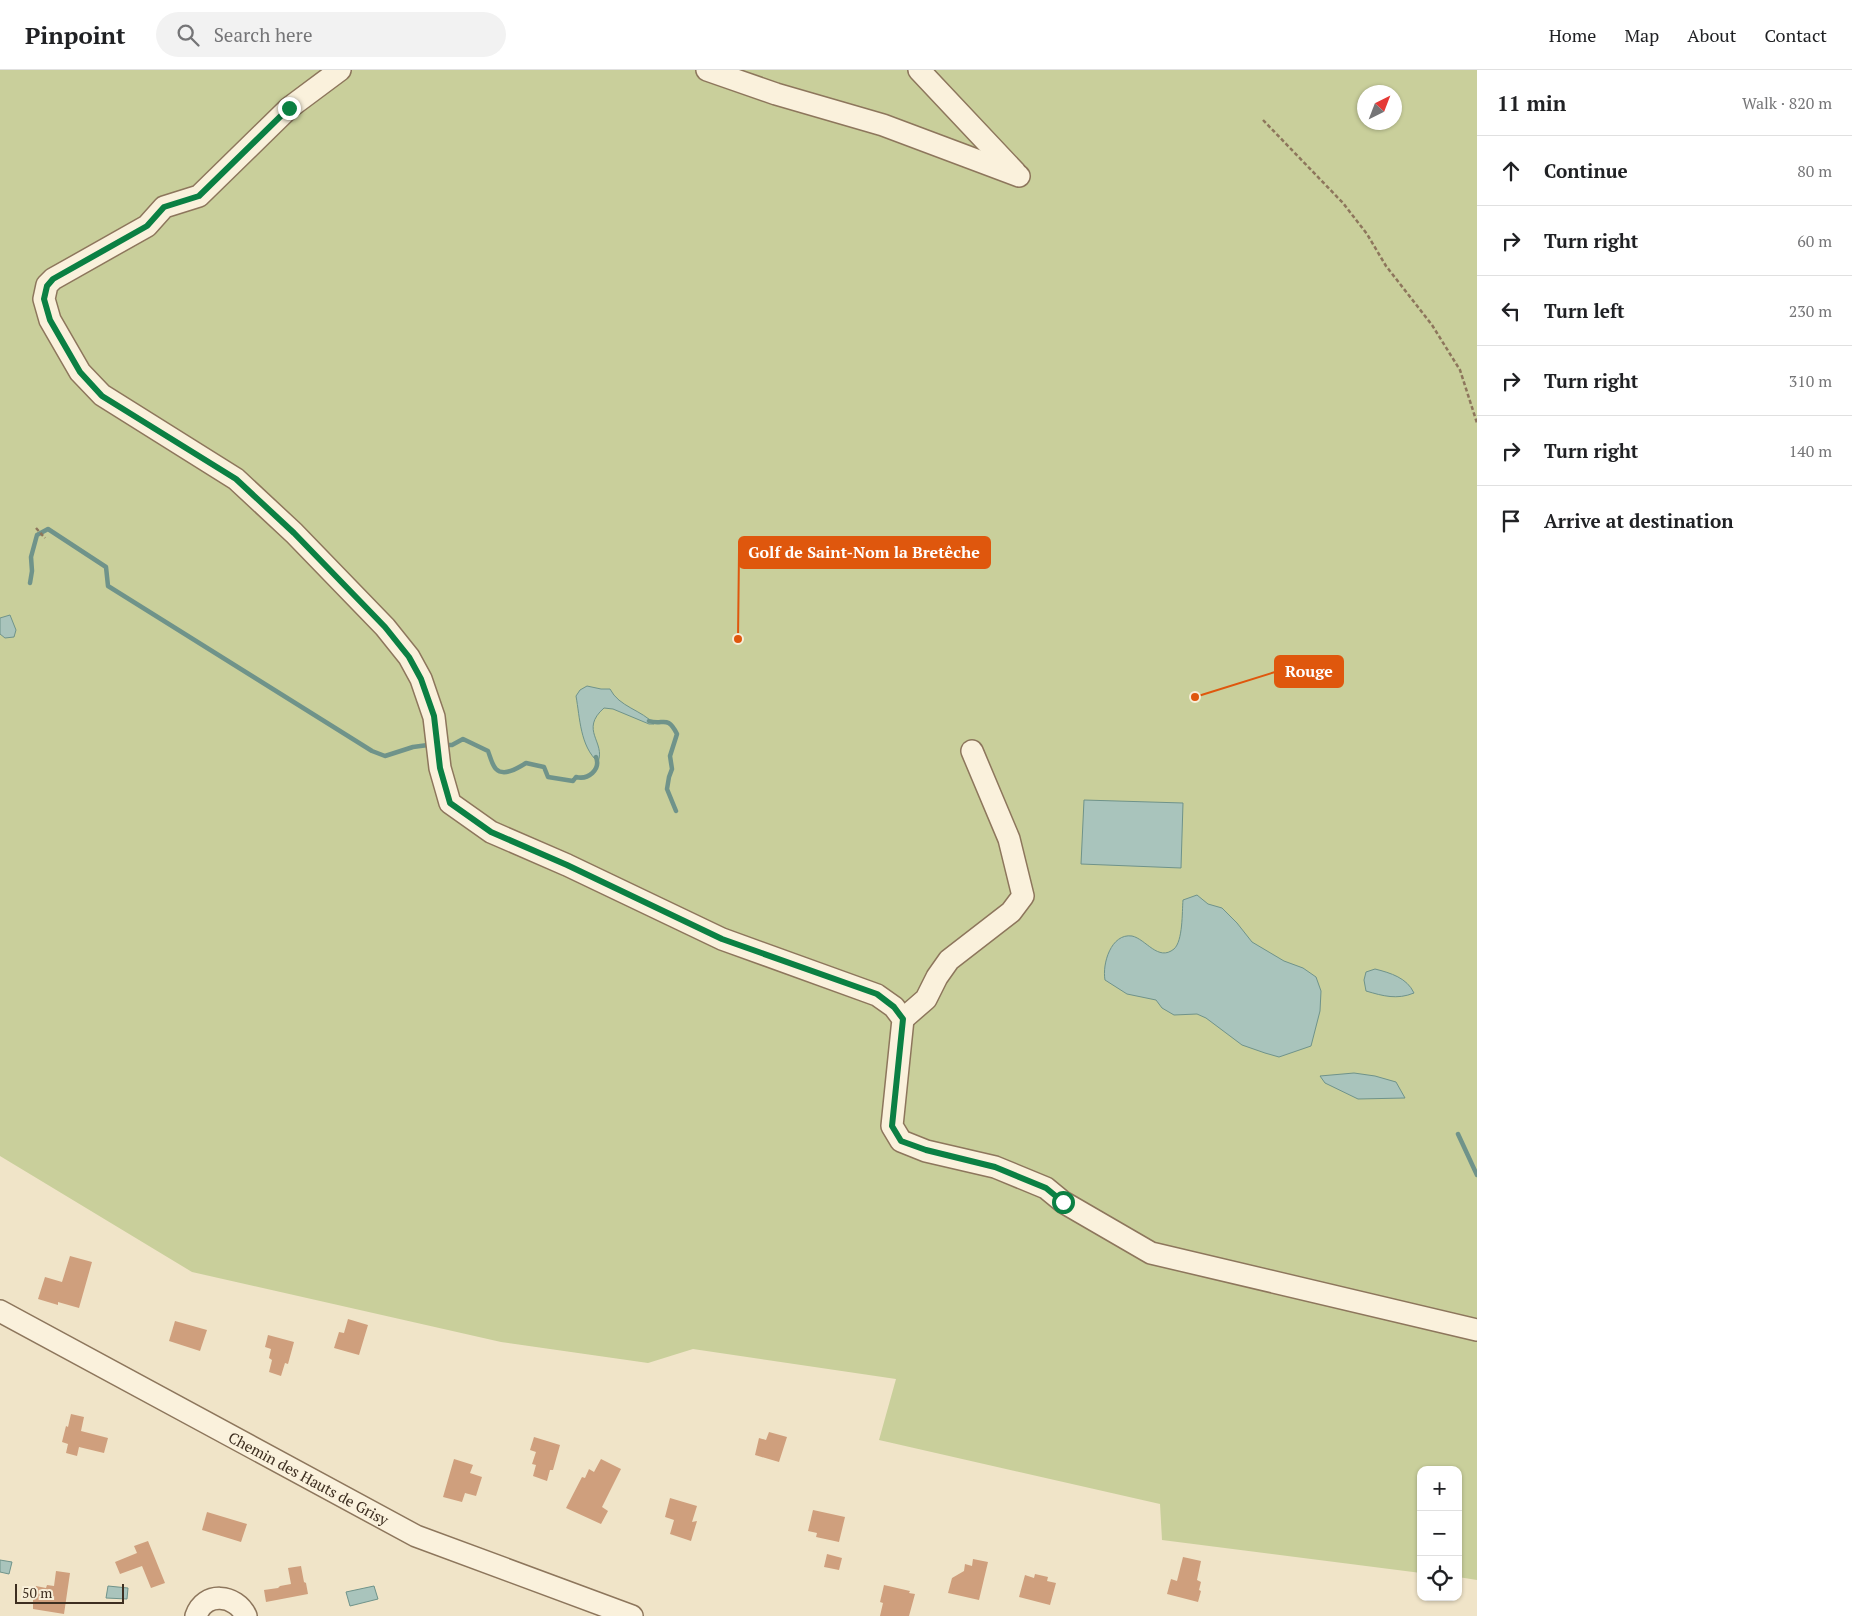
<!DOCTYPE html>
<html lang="en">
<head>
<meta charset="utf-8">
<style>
  body { margin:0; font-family:"PT Serif",serif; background:#f2f2f2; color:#202124 }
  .controls { position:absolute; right:15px; bottom:15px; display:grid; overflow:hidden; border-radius:10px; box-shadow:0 1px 4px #0004 }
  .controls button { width:45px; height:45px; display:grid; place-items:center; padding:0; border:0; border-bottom:1px solid #e0e0e0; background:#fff; color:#202124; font:25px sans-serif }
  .compass { position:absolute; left:1357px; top:15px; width:45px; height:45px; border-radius:50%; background:#fff; box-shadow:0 1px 4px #0004; rotate:42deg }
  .scale { position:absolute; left:15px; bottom:12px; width:109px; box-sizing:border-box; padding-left:5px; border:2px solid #3d2e20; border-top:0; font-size:14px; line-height:18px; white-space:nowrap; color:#3d2e20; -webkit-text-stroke:4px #f7eed8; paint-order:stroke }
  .stop { position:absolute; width:15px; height:15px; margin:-11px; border:4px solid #0b8043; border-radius:50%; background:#fff }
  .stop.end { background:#0b8043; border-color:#fff; box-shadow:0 1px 5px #0008 }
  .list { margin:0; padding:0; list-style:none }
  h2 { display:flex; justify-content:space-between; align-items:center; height:65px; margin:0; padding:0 20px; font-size:21px }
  h2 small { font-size:16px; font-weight:400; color:#757577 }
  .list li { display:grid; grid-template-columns:32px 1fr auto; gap:15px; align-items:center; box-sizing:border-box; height:70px; padding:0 20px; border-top:1px solid #e0e0e0 }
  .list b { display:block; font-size:19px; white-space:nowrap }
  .list em { font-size:16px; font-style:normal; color:#757577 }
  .icon { flex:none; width:28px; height:28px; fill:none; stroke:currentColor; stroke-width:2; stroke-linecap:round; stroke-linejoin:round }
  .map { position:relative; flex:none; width:1477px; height:1546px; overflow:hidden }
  header { display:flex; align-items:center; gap:30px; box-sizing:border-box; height:70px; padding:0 25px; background:#fff; border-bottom:1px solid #e0e0e0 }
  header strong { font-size:24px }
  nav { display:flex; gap:28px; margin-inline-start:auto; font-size:18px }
  .search { width:350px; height:45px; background:#f2f2f2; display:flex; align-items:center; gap:12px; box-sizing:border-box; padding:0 18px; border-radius:28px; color:#757577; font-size:19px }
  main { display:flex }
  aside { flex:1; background:#fff }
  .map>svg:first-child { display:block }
  .green { fill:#c9cf9b; fill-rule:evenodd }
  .water { fill:#a9c4bc; stroke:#6f938a }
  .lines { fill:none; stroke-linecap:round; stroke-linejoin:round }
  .stream { stroke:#6f938a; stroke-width:4.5 }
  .building { fill:#cf9f7d }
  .minor-casing { stroke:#8d765c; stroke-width:24 }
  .path { stroke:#8d765c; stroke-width:2.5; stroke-dasharray:4 2.5; stroke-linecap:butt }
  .minor { stroke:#faf1dc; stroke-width:21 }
  .route { stroke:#0b8043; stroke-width:6 }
  .labels { text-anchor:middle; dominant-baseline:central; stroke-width:5; stroke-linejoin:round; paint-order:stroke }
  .street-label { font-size:15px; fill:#3d2e20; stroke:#f7eed8 }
  .leader { fill:none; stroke:#df570d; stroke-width:2 }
  .callout-dot { fill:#df570d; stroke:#f7eed8; stroke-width:2 }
  .callout { fill:#df570d; stroke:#df570d; stroke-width:2 }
  .callout-label { font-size:16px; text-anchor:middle; font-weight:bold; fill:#fff }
</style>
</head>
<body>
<header>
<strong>Pinpoint</strong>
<div class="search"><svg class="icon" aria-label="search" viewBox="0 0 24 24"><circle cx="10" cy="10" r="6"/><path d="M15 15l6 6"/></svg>Search here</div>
<nav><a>Home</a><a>Map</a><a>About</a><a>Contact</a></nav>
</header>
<main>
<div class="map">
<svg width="1477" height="1546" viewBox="0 0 1477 1546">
  <rect width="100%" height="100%" fill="#f0e4c8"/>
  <path class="green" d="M0 0H1477V1510L1458 1507V1400H1421V1503L1162 1470 1160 1434 879 1370 896 1309 693 1279 648 1293 501 1272 192 1202 0 1086ZM1364 22H1394V52H1364Z"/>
  <g class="water">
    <polygon points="10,545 16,560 14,567 5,568 0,564 0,548"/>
    <path d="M587 616 601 619H610C619 637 642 640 654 654H649L613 639 604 638C579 660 606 672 598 692 580 676 580 648 576 626L580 620Z"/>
    <polygon points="1084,730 1183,733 1181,798 1081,794"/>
    <path d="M1197 825 1208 834 1222 838 1237 853 1252 872 1284 891 1303 898 1316 907 1321 921 1320 941 1311 976 1279 987 1265 983 1242 975 1206 948 1197 944 1174 945 1162 938 1156 930 1127 924 1105 910C1102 894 1111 863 1132 866 1146 869 1158 892 1174 879 1183 871 1182 842 1183 830Z"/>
    <path d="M1375 899C1391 903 1407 908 1414 923 1397 930 1383 926 1366 921L1364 910 1366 902Z"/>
    <polygon points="1354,1003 1375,1006 1396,1012 1405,1028 1358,1029 1325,1013 1320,1006"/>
    <polygon points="0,1490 12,1492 9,1504 0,1502"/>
    <polygon points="108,1516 128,1518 127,1529 106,1528"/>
    <polygon points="374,1516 378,1529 350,1536 346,1522"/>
  </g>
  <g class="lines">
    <g class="stream">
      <polyline points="30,513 32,501 31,487 37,465 48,459 106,497 108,516 372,681 385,686 413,677 428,675"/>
      <path d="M649 651C663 656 667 644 677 664L670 686 672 699 669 707 667 719 676 741"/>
      <path d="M444 675H452L463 669 488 681C490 686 492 695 496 699 504 707 518 698 526 693L544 697 548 707 573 711 576 707C588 710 601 700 596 687"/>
      <polyline points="1458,1064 1477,1105"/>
    </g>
  </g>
  <g class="building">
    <polygon points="70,1186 92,1192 79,1238 58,1232 58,1235 38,1229 45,1207 62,1212"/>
    <polygon points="348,1249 368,1255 359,1285 334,1278 339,1262 344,1263"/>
    <polygon points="175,1251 207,1260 200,1281 169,1271"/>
    <polygon points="268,1265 294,1272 288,1294 285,1293 281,1306 269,1302 272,1290 269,1288 271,1279 265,1277"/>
    <polygon points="71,1344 84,1347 81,1361 108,1368 104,1383 79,1377 77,1386 66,1383 68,1374 62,1372 66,1356 68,1357"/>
    <polygon points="769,1362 787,1367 779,1392 755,1385 759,1368 766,1370"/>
    <polygon points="534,1367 560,1375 553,1400 550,1400 547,1411 533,1406 536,1395 532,1394 536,1382 530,1380"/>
    <polygon points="454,1389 473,1395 470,1403 482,1407 476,1426 465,1423 462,1432 443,1427"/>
    <polygon points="601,1389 621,1399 602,1437 608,1441 601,1454 566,1438 582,1407 585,1408 589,1399 594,1402"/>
    <polygon points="670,1428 697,1436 692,1452 697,1451 691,1471 670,1464 674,1450 665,1447"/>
    <polygon points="813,1440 845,1447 839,1472 816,1467 817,1463 808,1461"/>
    <polygon points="207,1442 247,1454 241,1472 202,1460"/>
    <polygon points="148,1471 165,1513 151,1518 142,1496 120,1504 115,1492 137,1483 134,1476"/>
    <polygon points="827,1484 842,1488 839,1500 824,1497"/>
    <polygon points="1183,1487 1201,1491 1197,1510 1201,1512 1199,1520 1201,1521 1198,1532 1167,1524 1171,1509 1177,1511"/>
    <polygon points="973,1489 988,1492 979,1530 948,1523 952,1508 964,1501 965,1494 972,1496"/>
    <polygon points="301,1496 304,1512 306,1513 308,1524 266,1532 264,1520 278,1518 280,1516 291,1514 288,1498"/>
    <polygon points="56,1501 70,1503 64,1544 33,1539 33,1522 36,1516 46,1518 47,1515 54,1516"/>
    <polygon points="1035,1504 1048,1507 1047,1511 1056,1513 1050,1535 1019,1527 1025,1505 1034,1508"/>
    <polygon points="884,1515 910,1521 909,1523 915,1524 909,1546 880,1546 883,1533 880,1532"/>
  </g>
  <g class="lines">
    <defs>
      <g id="minor">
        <polyline points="340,0 289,38 199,126 164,137 147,156 53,209 47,215 44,229 50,250 80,302 102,325 236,409 294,463 385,557 409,587 421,609 434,647 440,698 450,733 491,762 567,795 722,869 877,925 894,937 903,949 892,1056 901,1071 926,1081 995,1097 1046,1118 1063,1132 1151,1183 1477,1260"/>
        <polyline points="707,0 776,24 883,55 1019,106"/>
        <polyline points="919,0 1015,102"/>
        <polyline points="903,949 926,929 937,907 949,890 1011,842 1023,826 1009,769 972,681"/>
        <path id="s1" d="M0 1241 416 1466 632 1546"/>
        <path d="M196 1546C204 1521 236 1524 246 1546"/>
      </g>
    </defs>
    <use href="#minor" class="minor-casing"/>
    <g class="path">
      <polyline points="1263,50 1343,133 1367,164 1386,196 1432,255 1460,300 1477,353"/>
      <polyline points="36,458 45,468"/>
    </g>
    <use href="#minor" class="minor"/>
  </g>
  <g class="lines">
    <polyline class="route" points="289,38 199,126 164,137 147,156 53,209 47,216 44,229 50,250 80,302 102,326 236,409 294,463 385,557 409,587 421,609 434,646 440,698 450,733 491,762 567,795 722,869 877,924 894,937 903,949 892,1056 901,1071 926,1080 995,1097 1046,1118 1063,1132"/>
  </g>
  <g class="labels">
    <g class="street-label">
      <text stroke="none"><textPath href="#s1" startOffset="351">Chemin des Hauts de Grisy</textPath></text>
    </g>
  </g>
  <path class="leader" d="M738 569L739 482M1195 627L1275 602"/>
  <g class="callout-dot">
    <circle cx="738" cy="569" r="5"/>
    <circle cx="1195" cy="627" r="5"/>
  </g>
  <g class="callout">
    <rect x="739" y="467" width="251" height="31" rx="5"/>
    <rect x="1275" y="586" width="68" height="31" rx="5"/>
  </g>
  <g class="callout-label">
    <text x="864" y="488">Golf de Saint-Nom la Bretêche</text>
    <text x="1309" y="607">Rouge</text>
  </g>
</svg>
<div class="controls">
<button>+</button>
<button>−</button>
<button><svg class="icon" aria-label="locate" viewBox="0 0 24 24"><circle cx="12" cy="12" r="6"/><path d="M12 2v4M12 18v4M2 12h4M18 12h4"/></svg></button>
</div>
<svg class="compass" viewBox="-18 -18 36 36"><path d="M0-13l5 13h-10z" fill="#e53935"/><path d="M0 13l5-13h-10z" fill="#757577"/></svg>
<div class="scale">50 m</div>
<div class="stop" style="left:1063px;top:1132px"></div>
<div class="stop end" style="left:289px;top:38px"></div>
</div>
<aside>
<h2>11 min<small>Walk · 820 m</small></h2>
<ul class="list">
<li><svg class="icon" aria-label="ahead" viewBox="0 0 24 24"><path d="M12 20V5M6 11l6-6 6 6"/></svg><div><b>Continue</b></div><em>80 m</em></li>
<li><svg class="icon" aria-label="right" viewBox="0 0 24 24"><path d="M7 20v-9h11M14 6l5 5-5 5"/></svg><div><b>Turn right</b></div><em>60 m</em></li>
<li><svg class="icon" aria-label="left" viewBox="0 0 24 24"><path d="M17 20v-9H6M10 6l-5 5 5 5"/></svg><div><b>Turn left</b></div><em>230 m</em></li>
<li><svg class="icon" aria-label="right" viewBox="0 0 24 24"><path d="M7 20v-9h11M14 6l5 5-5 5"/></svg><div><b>Turn right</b></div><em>310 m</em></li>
<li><svg class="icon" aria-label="right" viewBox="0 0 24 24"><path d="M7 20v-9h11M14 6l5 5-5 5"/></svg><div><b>Turn right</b></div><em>140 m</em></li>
<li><svg class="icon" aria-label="arrive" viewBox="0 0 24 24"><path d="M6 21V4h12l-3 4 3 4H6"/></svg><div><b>Arrive at destination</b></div></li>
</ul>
</aside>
</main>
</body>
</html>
